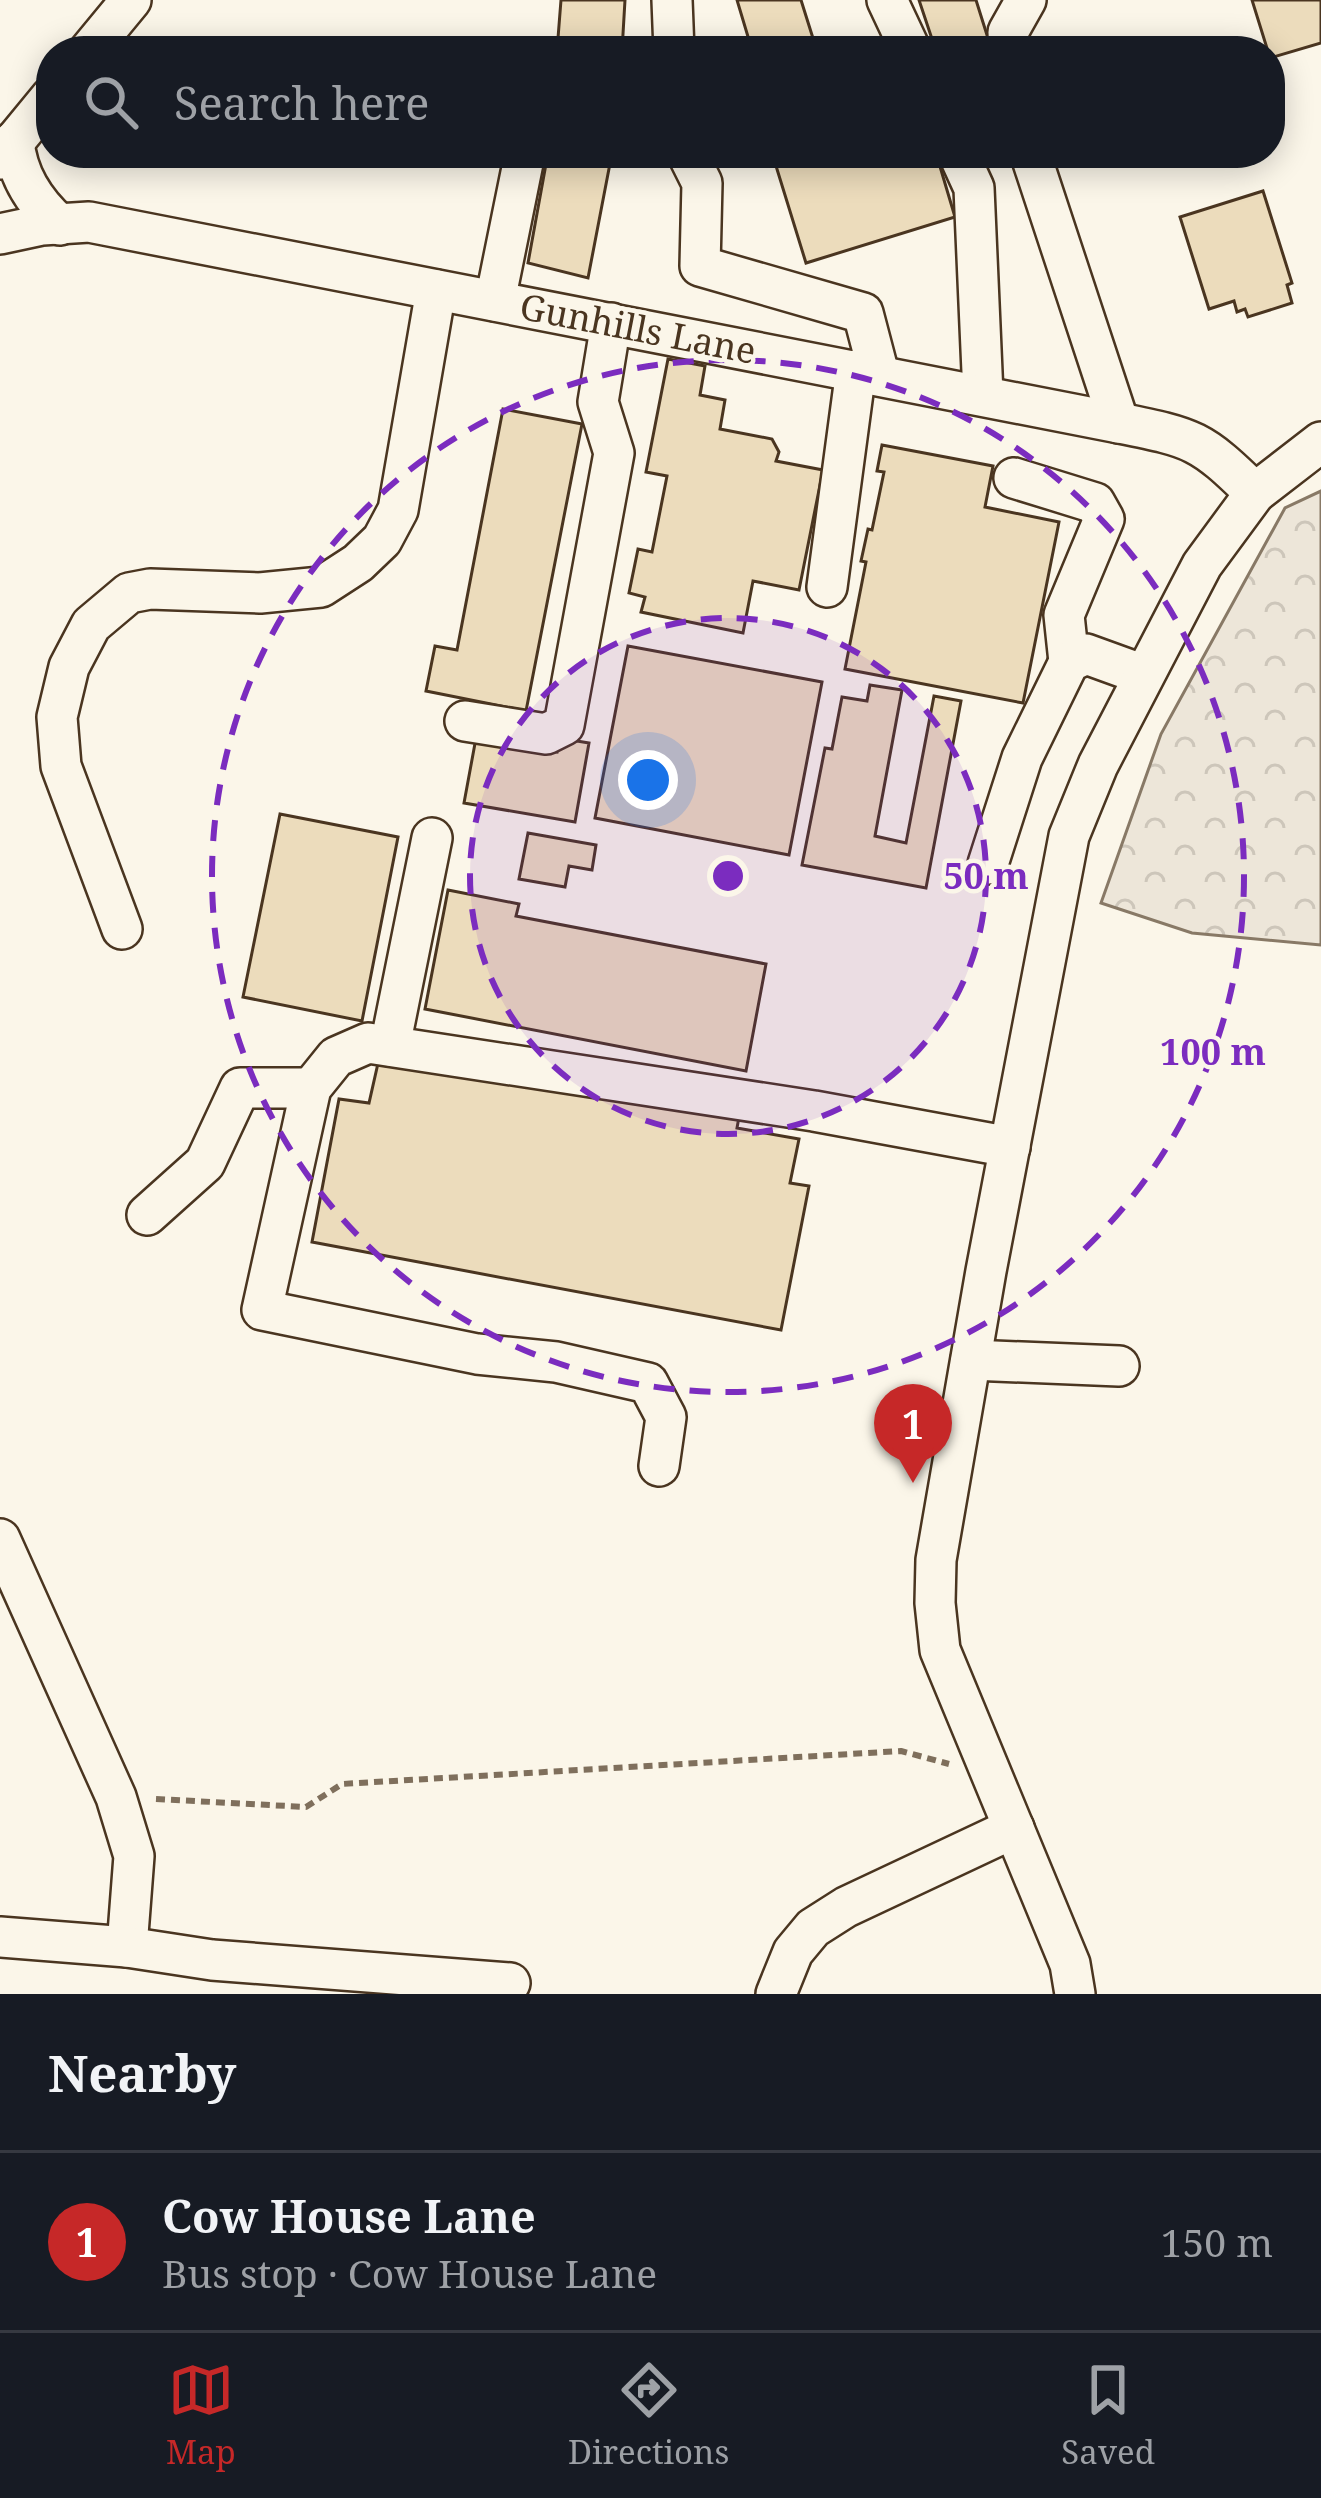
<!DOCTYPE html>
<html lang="en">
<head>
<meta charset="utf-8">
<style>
  body { margin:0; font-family:"Noto Serif",serif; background:#242831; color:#f1f3f6 }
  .you { position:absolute; left:648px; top:780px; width:42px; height:42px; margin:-30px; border:9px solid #fff; border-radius:50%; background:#1a73e8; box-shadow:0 0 0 18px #1a73e833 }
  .badge { display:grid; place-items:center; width:78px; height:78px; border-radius:50%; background:#c62828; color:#fff; font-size:39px; font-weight:700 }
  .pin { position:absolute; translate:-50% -99px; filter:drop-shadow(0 3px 6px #0008) }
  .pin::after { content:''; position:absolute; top:63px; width:42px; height:36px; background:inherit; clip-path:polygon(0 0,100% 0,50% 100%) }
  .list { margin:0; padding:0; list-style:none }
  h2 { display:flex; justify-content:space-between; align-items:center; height:156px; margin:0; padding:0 48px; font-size:51px }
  h2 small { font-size:39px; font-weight:400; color:#9ea1a6 }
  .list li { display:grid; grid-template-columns:78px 1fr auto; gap:36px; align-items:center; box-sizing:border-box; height:180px; padding:0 48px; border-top:3px solid #363941 }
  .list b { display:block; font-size:45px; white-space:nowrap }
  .list p { margin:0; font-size:39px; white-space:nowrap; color:#9ea1a6 }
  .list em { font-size:39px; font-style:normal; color:#9ea1a6 }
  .icon { flex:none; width:66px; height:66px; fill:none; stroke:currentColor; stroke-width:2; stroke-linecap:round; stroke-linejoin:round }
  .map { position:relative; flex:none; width:1321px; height:1994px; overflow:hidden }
  .search { position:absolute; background:#171b24; box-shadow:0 6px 30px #0003; left:36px; right:36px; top:36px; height:132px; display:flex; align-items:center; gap:30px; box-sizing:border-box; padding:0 42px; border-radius:48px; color:#9ea1a6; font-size:45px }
  .sheet { height:336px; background:#171b24 }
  nav { display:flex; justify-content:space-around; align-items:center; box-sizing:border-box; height:168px; border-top:3px solid #363941; background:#171b24; font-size:33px; color:#9ea1a6 }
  nav a { display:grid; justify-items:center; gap:6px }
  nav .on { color:#c62828 }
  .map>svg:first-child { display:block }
  .park { fill:url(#park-crowns); stroke:#887966; stroke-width:3 }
  .building { fill:#ecdcbc; stroke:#4a3520; stroke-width:3 }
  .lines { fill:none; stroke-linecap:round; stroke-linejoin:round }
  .minor-casing { stroke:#4a3520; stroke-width:44 }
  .path { stroke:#7f6f5c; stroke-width:6; stroke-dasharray:9 6; stroke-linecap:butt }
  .minor { stroke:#fbf6e9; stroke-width:39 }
  .ring { fill:none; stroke:#7b2cbf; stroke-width:6; stroke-dasharray:21 15 }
  .labels { text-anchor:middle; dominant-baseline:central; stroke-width:9; stroke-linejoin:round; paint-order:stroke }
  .street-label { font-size:36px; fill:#4a3520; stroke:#fbf6e9 }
  .centre { fill:#7b2cbf; stroke:#fbf6e9; stroke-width:6 }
  .ring-label { font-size:36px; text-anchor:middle; font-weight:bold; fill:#7b2cbf; stroke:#fbf6e9; stroke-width:9; stroke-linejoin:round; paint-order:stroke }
</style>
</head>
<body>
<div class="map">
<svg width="1321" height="1994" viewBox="0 0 1321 1994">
  <defs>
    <pattern id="park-crowns" width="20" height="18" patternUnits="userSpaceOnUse" patternTransform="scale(3)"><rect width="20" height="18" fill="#ede6d9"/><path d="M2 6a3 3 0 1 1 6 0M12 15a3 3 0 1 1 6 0" fill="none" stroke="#cdc6ba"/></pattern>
  </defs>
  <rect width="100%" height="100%" fill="#fbf6e9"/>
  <polygon class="park" points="1321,491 1321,945 1192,933 1101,903 1161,734 1285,508"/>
  <g class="building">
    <polygon points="561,0 625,0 622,51 557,51"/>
    <polygon points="737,0 801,0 817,51 741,51 739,43 749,40"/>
    <polygon points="919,0 976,0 992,51 936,51"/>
    <polygon points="1252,0 1321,0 1321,43 1270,58"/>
    <polygon points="548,153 612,153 588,278 528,263"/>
    <polygon points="772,153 936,153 955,217 806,263"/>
    <polygon points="1263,191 1292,283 1287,285 1292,303 1248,317 1245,309 1237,312 1234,301 1209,309 1180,217"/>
    <polygon points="668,359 705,366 700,395 725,400 720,429 772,439 779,452 776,461 823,470 799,590 753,581 743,633 641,612 645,597 629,593 638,549 652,552 667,476 646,472"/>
    <polygon points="503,409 582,424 526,711 426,691 435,646 457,650"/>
    <polygon points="882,445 993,466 985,507 1059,522 1023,703 845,669 866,562 861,561 868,529 872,530 884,472 877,471"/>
    <polygon points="628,646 822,682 789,855 595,818"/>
    <polygon points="870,685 902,690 875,836 906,843 934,696 961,701 926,888 802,865 825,748 832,749 842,697 867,701"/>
    <polygon points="476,738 557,752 559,738 589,743 575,822 464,803"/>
    <polygon points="280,814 398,837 362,1021 243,997"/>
    <polygon points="528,833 596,845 592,870 569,866 565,887 519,879"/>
    <polygon points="448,890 519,904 516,916 766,964 746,1071 425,1009"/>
    <polygon points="381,1050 739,1117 737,1128 799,1139 790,1183 809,1186 781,1330 312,1242 339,1099 369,1103"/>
  </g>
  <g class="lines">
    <defs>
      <g id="minor">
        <polyline points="672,0 674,51"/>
        <polyline points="887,0 911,51"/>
        <polyline points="89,51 131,0"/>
        <polyline points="1009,51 1008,32 1026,0"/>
        <path d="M14 141C17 176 35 203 60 225"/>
        <polyline points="687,153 702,183 700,266 863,313 879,374"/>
        <polyline points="958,153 974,188 983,395"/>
        <polyline points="1030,153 1119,423"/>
        <polyline points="0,159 51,97"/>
        <path d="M0 234 42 225 89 222 1119 423C1194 438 1200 439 1255 493"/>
        <polyline points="495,301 525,153"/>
        <polyline points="1014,478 1095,503 1104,519 1064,615 1069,662"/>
        <polyline points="827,587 856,370"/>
        <polyline points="465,721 546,734 564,725 614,453 598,402 611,323"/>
        <polyline points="988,864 1022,758 1069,662 1086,654 1144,675"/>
        <polyline points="122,929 61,766 57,717 69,667 91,625 129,593 150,589 260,593 321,587 358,563 382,540 398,510 436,290"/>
        <polyline points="390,1046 432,838"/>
        <polyline points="147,1215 205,1163 240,1088 311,1088"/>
        <polyline points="971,1360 1119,1366"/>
        <polyline points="659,1466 666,1417 648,1383 556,1362 477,1354 262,1310 311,1088 336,1057 368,1043 814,1111 1010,1147"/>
        <polyline points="0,1539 116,1797 134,1856 127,1947"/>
        <polyline points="0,1937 127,1947 212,1960 510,1983"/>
        <polyline points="776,1994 793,1952 813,1928 846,1907 1014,1828"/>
        <polyline points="1075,1994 1070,1964 940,1650 935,1603 936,1560 986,1271 1069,836 1098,765 1202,565 1255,493 1321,442"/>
      </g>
    </defs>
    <use href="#minor" class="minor-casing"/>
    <polyline class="path" points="156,1799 306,1807 342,1784 901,1751 949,1764"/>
    <use href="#minor" class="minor"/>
  </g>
  <circle cx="728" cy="876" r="258" fill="#7b2cbf" fill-opacity=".12"/>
  <g class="ring">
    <circle cx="728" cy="876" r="258"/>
    <circle cx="728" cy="876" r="516"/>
  </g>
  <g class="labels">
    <g class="street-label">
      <text transform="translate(638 328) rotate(11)">Gunhills Lane</text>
    </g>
  </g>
  <circle cx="728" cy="876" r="18" class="centre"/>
  <g class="ring-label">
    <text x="986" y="889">50 m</text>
    <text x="1213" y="1065">100 m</text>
  </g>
</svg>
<div class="you"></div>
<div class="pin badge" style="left:913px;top:1483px">1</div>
<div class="search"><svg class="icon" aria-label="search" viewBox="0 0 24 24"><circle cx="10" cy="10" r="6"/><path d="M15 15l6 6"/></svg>Search here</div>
</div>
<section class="sheet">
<h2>Nearby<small></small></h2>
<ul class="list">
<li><span class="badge">1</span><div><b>Cow House Lane</b><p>Bus stop · Cow House Lane</p></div><em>150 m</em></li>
</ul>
</section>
<nav>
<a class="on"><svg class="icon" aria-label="map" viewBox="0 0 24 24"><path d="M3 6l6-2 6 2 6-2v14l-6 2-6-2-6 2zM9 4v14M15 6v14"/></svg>Map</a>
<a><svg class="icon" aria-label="directions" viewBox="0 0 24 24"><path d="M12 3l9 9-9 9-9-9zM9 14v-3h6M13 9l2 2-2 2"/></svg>Directions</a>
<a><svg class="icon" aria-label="saved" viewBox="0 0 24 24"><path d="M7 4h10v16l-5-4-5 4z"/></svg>Saved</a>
</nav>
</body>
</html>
